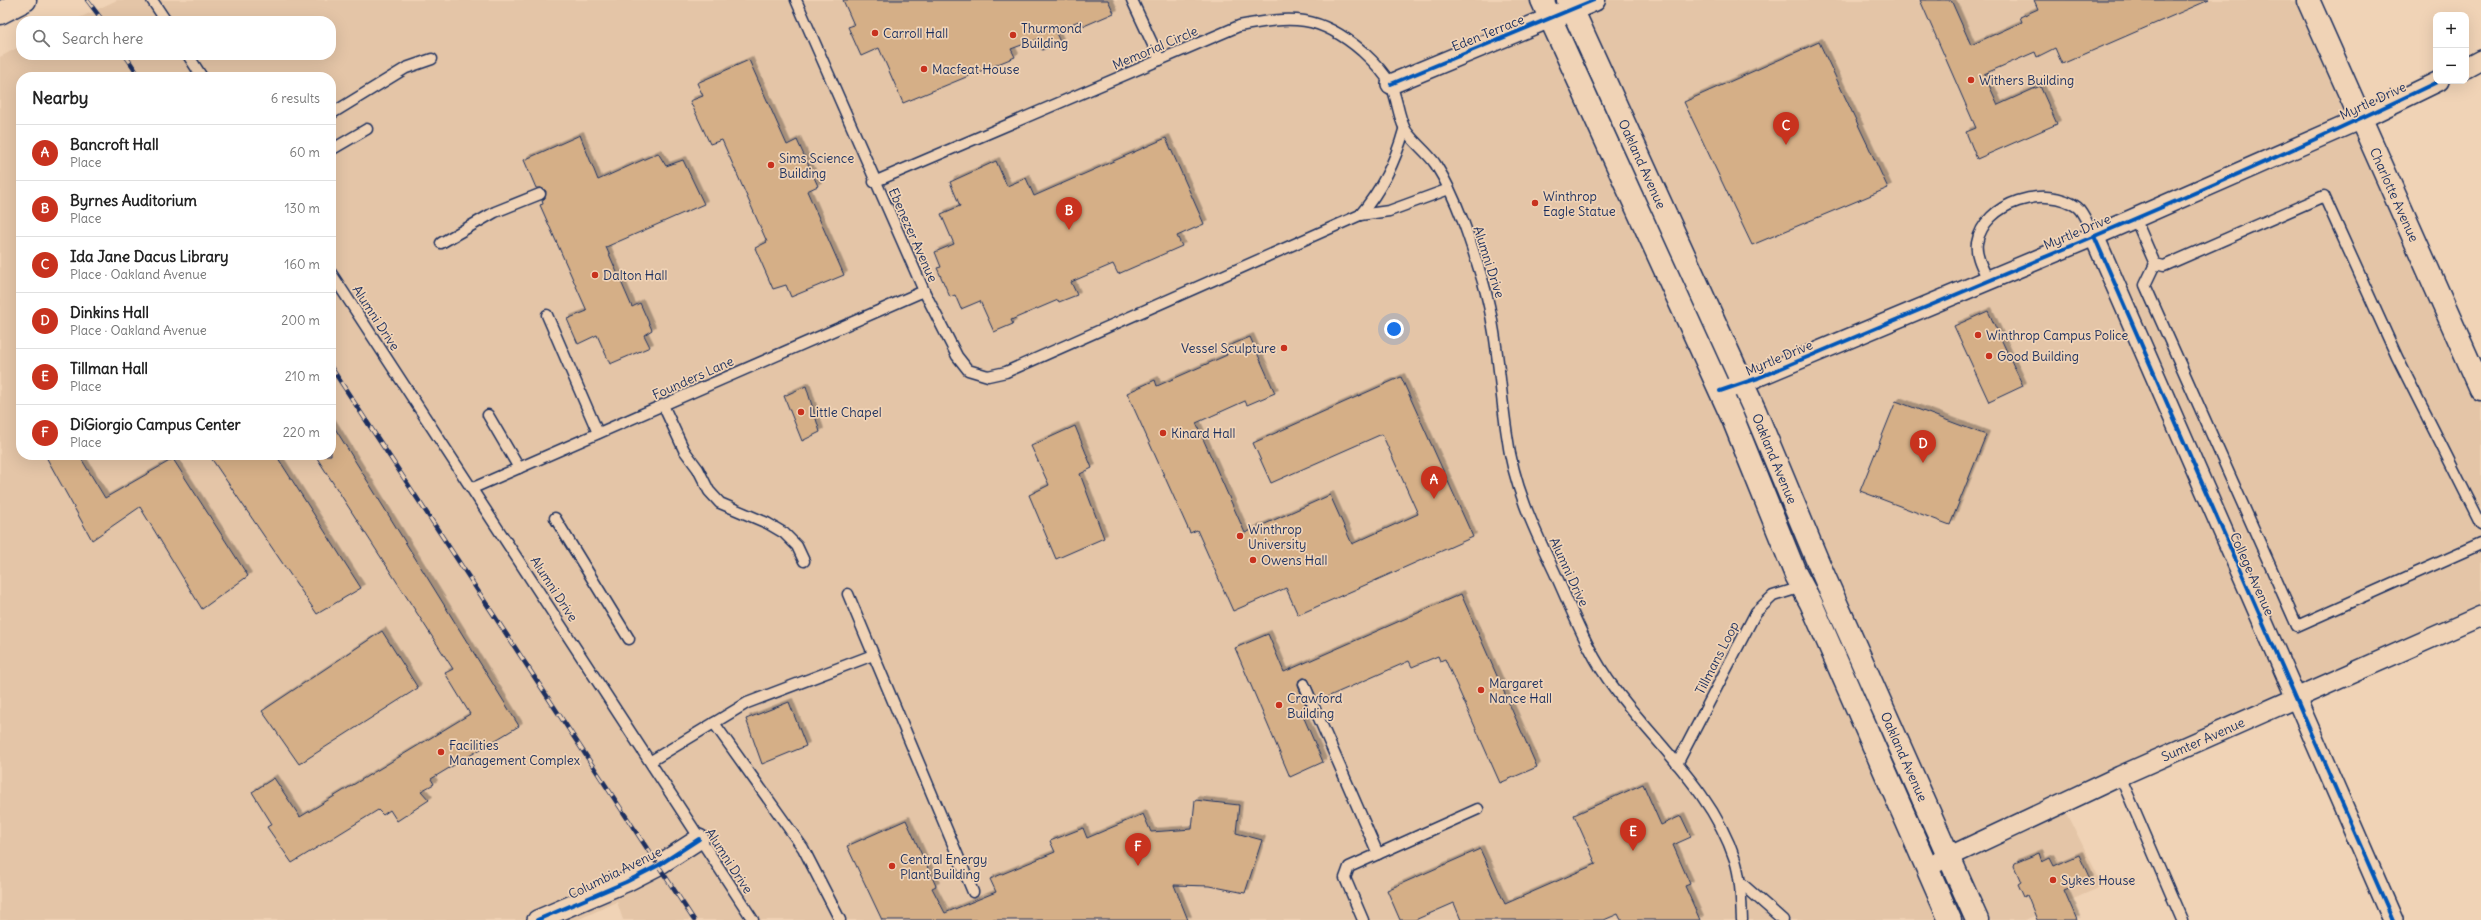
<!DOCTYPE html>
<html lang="en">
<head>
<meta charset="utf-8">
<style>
  body { margin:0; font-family:Delius,sans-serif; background:#f6f6f6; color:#222 }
  .controls { position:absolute; right:12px; top:12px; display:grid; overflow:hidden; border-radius:8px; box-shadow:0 4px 16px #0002 }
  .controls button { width:36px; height:36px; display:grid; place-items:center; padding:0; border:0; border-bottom:1px solid #e0e0e0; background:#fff; color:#222; font:20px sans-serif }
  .you { position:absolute; left:1394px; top:329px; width:14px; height:14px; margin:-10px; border:3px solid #fff; border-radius:50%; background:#1a73e8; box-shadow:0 0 0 6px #1a73e833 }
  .badge { display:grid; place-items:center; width:26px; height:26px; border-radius:50%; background:#c8321e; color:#fff; font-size:13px; font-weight:700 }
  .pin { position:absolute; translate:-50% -33px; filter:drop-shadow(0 1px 2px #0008) }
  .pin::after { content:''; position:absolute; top:21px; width:14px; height:12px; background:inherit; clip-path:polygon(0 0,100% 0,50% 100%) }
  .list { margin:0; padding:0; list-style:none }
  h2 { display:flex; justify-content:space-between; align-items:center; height:52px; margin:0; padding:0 16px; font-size:17px }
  h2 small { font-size:13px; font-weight:400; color:#767676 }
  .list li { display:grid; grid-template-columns:26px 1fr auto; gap:12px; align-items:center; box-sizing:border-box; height:56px; padding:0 16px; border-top:1px solid #e0e0e0 }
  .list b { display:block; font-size:15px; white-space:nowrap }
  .list p { margin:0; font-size:13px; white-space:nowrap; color:#767676 }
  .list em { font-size:13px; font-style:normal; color:#767676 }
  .icon { flex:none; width:22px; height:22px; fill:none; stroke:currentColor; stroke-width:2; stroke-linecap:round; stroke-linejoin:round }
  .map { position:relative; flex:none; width:2481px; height:920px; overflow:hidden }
  .search { position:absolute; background:#fff; box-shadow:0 4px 16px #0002; left:16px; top:16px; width:320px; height:44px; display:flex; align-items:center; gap:10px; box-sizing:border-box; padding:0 14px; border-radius:16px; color:#767676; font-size:15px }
  .panel { position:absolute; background:#fff; box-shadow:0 4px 16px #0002; left:16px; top:72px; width:320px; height:388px; border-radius:16px }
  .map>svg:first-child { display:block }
  .built { fill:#e4c5a7; fill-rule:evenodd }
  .building { fill:#d5af87; stroke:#1b2f5e; filter:url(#shadow) }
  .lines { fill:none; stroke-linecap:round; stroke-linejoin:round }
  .service-casing { stroke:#1b2f5e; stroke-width:13 }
  .minor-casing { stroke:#1b2f5e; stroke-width:22 }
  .tertiary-casing { stroke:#1b2f5e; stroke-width:25 }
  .primary-casing { stroke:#1b2f5e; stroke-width:25 }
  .service { stroke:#f0d3b6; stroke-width:10 }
  .minor { stroke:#f0d3b6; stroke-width:19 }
  .tertiary { stroke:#f0d3b6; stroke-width:22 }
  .primary { stroke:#f0d3b6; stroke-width:22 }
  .rail-casing { stroke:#1b2f5e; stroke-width:4.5 }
  .rail { stroke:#f0d3b6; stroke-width:3; stroke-dasharray:9; stroke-linecap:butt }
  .cycleway-casing { stroke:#f0d3b6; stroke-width:6 }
  .cycleway { stroke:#0057b8; stroke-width:4 }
  .poi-dot { fill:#c8321e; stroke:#f0d3b6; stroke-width:1.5 }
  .labels { text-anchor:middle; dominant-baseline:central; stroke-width:3.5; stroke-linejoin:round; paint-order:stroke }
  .poi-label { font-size:13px; fill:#1b2f5e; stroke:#f0d3b6; text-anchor:start }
  .street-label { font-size:13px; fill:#1b2f5e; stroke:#f0d3b6 }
</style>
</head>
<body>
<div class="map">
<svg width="2481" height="920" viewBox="0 0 2481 920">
  <defs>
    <filter id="shadow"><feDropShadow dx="3.5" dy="-3.5" stdDeviation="0" flood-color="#0004"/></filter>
  </defs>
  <rect width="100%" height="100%" fill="#f0d3b6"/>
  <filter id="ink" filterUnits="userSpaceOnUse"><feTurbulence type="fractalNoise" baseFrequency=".025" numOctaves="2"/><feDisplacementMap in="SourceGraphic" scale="8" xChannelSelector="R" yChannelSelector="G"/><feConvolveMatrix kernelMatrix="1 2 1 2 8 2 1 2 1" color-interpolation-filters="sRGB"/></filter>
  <g filter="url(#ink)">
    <path class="built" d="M117 0H2307L2481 388V617L2062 804 2103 886 2025 920H623L617 902 577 920H0V57L21 46V55H331V21H73ZM21 77H331V455H21Z"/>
    <g class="building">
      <polygon points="843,0 1108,0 1114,13 1084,26 1081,20 1055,31 1060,42 1042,50 1038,39 1011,49 1015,57 903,103 879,48 861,56 848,27 854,25"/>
      <polygon points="1920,0 1951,0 1971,45 2022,22 2020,17 2038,9 2034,0 2209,0 2062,64 2055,48 2037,57 2035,52 1984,74 1998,105 2040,86 2057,124 1977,159 1966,132 1976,128"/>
      <polygon points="1819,42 1888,188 1752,245 1684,102"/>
      <polygon points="749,60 787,145 797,140 818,186 807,191 844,275 791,297 786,285 773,289 755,248 767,242 722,140 710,144 690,101 703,96 697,83"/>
      <polygon points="580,135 598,180 658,153 666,166 683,160 704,204 606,247 632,307 640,303 652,330 644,335 650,347 610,364 597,335 578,344 567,319 587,311 540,205 543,204 542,200 545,198 546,191 541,188 536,188 524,160"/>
      <polygon points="1166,138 1204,224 1177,236 1182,246 1118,274 1113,264 1071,282 1077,295 1059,302 1058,300 1011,320 1013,324 994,332 980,301 961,309 955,295 950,297 937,268 941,267 935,252 954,244 941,214 960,206 950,182 996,161 1007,186 1026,178 1034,196"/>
      <polygon points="1988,311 2023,386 1989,402 1954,326"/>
      <polygon points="1250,337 1275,393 1247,405 1245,401 1196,423 1245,533 1330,495 1352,544 1418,514 1382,434 1271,483 1253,443 1401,377 1473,537 1298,615 1286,588 1233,611 1197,530 1190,533 1127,393 1155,380 1157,386 1227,355 1224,348"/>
      <polygon points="806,386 820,432 802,441 784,396"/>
      <polygon points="1896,401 1986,435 1950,525 1860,491"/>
      <polygon points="331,422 519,726 431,779 434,784 421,791 429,800 397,821 390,810 383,815 378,810 292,863 267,827 272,824 252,792 274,778 300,817 470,714 445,673 453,669 315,455 331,455"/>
      <polygon points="1075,426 1092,468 1080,474 1104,538 1056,559 1029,495 1049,485 1031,446"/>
      <polygon points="45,455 79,455 105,498 173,459 248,576 202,609 140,507 92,540"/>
      <polygon points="209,455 276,455 361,588 317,614"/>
      <polygon points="1461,594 1537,767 1500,783 1445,659 1440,661 1438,656 1412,667 1409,661 1318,701 1308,679 1304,678 1299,680 1298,686 1306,706 1300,709 1323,762 1290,777 1235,648 1268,634 1284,672"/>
      <polygon points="382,631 418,688 299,764 262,711"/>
      <polygon points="789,702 806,746 762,764 746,719"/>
      <polygon points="1643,784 1661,825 1681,816 1691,837 1673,845 1690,884 1685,886 1700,920 1621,920 1618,914 1604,920 1461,920 1454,903 1415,920 1400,920 1387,890 1480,849 1505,904 1596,864 1574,815"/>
      <polygon points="1195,800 1239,805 1236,833 1262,840 1245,893 1210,886 1174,885 1188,920 882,920 847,846 906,820 936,886 932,888 945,913 996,892 990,879 1055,852 1050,841 1083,828 1087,838 1143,814 1151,832 1192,829"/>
      <polygon points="2039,853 2042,862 2050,858 2054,866 2079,855 2090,879 2064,890 2077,920 2037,920 2027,895 2024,897 2018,884 2021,882 2014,866 2015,863"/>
    </g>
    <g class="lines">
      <defs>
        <g id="service">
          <polyline points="152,0 166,21"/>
          <path d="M796 0 924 291 957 356 968 370 988 376 1006 372 1360 215C1382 189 1395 163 1404 130"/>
          <polyline points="1132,0 1160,60"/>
          <polyline points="188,55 202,77"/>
          <polyline points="331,114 406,68 432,59"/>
          <polyline points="331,150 367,129"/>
          <path d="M874 182 1239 26C1292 16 1319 14 1362 51 1373 61 1384 72 1391 85 1397 98 1398 114 1404 127 1408 138 1428 152 1436 165 1458 200 1471 243 1483 282 1498 333 1499 384 1507 435 1513 484 1533 527 1554 571 1572 610 1588 654 1615 689 1656 744 1713 792 1735 860 1741 879 1741 900 1742 920"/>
          <polyline points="1360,215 1389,211 1449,189"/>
          <polyline points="2135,218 2155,264 2145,285 2297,626 2481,544"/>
          <polyline points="441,243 495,212 540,194"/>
          <polyline points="2155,264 2164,266 2324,196 2397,357 2481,524"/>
          <polyline points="331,273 753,920"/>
          <path d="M1988 280C1983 269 1975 255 1977 243 1984 202 2046 184 2077 207 2084 212 2089 228 2094 236"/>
          <polyline points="547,315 598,433"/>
          <polyline points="663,405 684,450 698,469 709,491 720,503 767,523 784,533 797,546 804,561"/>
          <polyline points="488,415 519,468"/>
          <polyline points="473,488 924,291"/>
          <polyline points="555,518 629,639"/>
          <polyline points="848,594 973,892"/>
          <polyline points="1304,684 1378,854"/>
          <polyline points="714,723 803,848 840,920"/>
          <polyline points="651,761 747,703 873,655"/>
          <polyline points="1677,764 1756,612 1773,596 1802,587"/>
          <polyline points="2120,776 2182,920"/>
          <polyline points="1740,882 1783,920"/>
          <polyline points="1363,920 1345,878 1349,867 1478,809"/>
        </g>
        <g id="minor">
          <polyline points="2466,68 2481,60"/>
          <polyline points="1391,84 1550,18"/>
          <polyline points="2094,236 2393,920"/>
          <polyline points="1728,389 2094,236 2361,119 2439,81"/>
          <path id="s1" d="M1927 867 2120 776 2481 616"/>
          <polyline points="537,920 626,882 659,865 699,839"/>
        </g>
        <g id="tertiary">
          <path id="s2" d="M2308 0 2481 389"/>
          <polyline points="1554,17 1594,0"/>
        </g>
        <g id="primary">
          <polyline points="1542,0 1733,419 1796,575 1811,603 1950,920"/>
          <path id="s3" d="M1568 0 1755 411 1820 567 1977 920"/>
          <polyline points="0,13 25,0"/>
        </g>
      </defs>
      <use href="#service" class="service-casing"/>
      <use href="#minor" class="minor-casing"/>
      <use href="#tertiary" class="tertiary-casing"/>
      <use href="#primary" class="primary-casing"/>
      <use href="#service" class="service"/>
      <use href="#minor" class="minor"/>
      <use href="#tertiary" class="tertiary"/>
      <use href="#primary" class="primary"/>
      <defs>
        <g id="rail">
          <polyline points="87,0 103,21"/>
          <polyline points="125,55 140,77"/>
          <polyline points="331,367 694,920"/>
        </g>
      </defs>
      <use href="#rail" class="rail-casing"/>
      <use href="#rail" class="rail"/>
      <defs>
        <g id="cycleway">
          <polyline points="1391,84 1594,0"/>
          <polyline points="2094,236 2393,920"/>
          <path d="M1720 391 1758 378C1986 281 2216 189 2439 81"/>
          <polyline points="537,920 626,882 659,865 699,839"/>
        </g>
      </defs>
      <use href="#cycleway" class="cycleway-casing"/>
      <use href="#cycleway" class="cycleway"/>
    </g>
  </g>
  <g class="poi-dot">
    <circle cx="875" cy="33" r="4"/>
    <circle cx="1013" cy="35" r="4"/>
    <circle cx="924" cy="69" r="4"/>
    <circle cx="1971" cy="80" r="4"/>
    <circle cx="771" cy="165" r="4"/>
    <circle cx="1535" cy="203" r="4"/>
    <circle cx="595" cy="275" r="4"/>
    <circle cx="1978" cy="335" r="4"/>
    <circle cx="1284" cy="348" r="4"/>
    <circle cx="1989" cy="356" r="4"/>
    <circle cx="801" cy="412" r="4"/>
    <circle cx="1163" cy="433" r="4"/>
    <circle cx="1240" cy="536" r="4"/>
    <circle cx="1253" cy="560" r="4"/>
    <circle cx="1481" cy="690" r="4"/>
    <circle cx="1279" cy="705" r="4"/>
    <circle cx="441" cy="752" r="4"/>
    <circle cx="892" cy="866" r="4"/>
    <circle cx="2053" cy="880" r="4"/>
  </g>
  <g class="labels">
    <g class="poi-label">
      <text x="1021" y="28">Thurmond<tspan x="1021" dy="15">Building</tspan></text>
      <text x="883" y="33">Carroll Hall</text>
      <text x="932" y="69">Macfeat House</text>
      <text x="1979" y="80">Withers Building</text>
      <text x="779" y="158">Sims Science<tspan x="779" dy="15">Building</tspan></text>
      <text x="1543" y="196">Winthrop<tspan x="1543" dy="15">Eagle Statue</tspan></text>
      <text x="603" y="275">Dalton Hall</text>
      <text x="1986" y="335">Winthrop Campus Police</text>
      <text x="1276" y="348" text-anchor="end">Vessel Sculpture</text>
      <text x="1997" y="356">Good Building</text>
      <text x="809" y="412">Little Chapel</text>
      <text x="1171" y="433">Kinard Hall</text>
      <text x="1248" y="529">Winthrop<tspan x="1248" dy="15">University</tspan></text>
      <text x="1261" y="560">Owens Hall</text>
      <text x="1489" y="683">Margaret<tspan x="1489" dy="15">Nance Hall</tspan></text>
      <text x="1287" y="698">Crawford<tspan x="1287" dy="15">Building</tspan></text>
      <text x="449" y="745">Facilities<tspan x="449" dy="15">Management Complex</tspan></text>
      <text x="900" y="859">Central Energy<tspan x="900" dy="15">Plant Building</tspan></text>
      <text x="2061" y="880">Sykes House</text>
    </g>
    <g class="street-label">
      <text transform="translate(1488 33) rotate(-22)">Eden Terrace</text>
      <text transform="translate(1155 48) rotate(-23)">Memorial Circle</text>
      <text transform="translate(2373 101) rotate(-25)">Myrtle Drive</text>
      <text stroke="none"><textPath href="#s3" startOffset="180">Oakland Avenue</textPath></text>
      <text stroke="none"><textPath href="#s2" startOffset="213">Charlotte Avenue</textPath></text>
      <text transform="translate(2077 232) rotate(-23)">Myrtle Drive</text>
      <text transform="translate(913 235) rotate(66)">Ebenezer Avenue</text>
      <text transform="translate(1489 262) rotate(72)">Alumni Drive</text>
      <text transform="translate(376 318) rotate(57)">Alumni Drive</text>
      <text transform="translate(1779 358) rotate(-23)">Myrtle Drive</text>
      <text transform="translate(693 378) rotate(-24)">Founders Lane</text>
      <text stroke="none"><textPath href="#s3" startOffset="503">Oakland Avenue</textPath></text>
      <text transform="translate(1569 572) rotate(65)">Alumni Drive</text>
      <text transform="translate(2252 574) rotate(66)">College Avenue</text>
      <text transform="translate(554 589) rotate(57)">Alumni Drive</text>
      <text transform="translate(1717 658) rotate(-63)">Tillmans Loop</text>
      <text stroke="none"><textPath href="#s1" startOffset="304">Sumter Avenue</textPath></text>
      <text stroke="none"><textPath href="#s3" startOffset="828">Oakland Avenue</textPath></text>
      <text transform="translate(729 861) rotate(57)">Alumni Drive</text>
      <text transform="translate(615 873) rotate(-26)">Columbia Avenue</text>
    </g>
  </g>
</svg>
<div class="controls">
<button>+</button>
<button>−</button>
</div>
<div class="you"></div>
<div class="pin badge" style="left:1434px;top:499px">A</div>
<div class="pin badge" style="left:1069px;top:230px">B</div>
<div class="pin badge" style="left:1786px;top:145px">C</div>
<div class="pin badge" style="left:1923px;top:463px">D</div>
<div class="pin badge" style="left:1633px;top:851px">E</div>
<div class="pin badge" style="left:1138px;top:866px">F</div>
<div class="search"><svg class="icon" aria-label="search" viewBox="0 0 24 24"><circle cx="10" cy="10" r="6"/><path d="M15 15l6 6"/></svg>Search here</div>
<section class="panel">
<h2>Nearby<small>6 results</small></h2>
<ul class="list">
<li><span class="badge">A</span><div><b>Bancroft Hall</b><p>Place</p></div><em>60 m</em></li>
<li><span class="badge">B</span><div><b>Byrnes Auditorium</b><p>Place</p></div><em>130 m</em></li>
<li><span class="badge">C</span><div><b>Ida Jane Dacus Library</b><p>Place · Oakland Avenue</p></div><em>160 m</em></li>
<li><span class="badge">D</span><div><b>Dinkins Hall</b><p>Place · Oakland Avenue</p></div><em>200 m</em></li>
<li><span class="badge">E</span><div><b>Tillman Hall</b><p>Place</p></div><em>210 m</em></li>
<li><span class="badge">F</span><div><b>DiGiorgio Campus Center</b><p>Place</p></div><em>220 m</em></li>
</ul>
</section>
</div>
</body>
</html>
